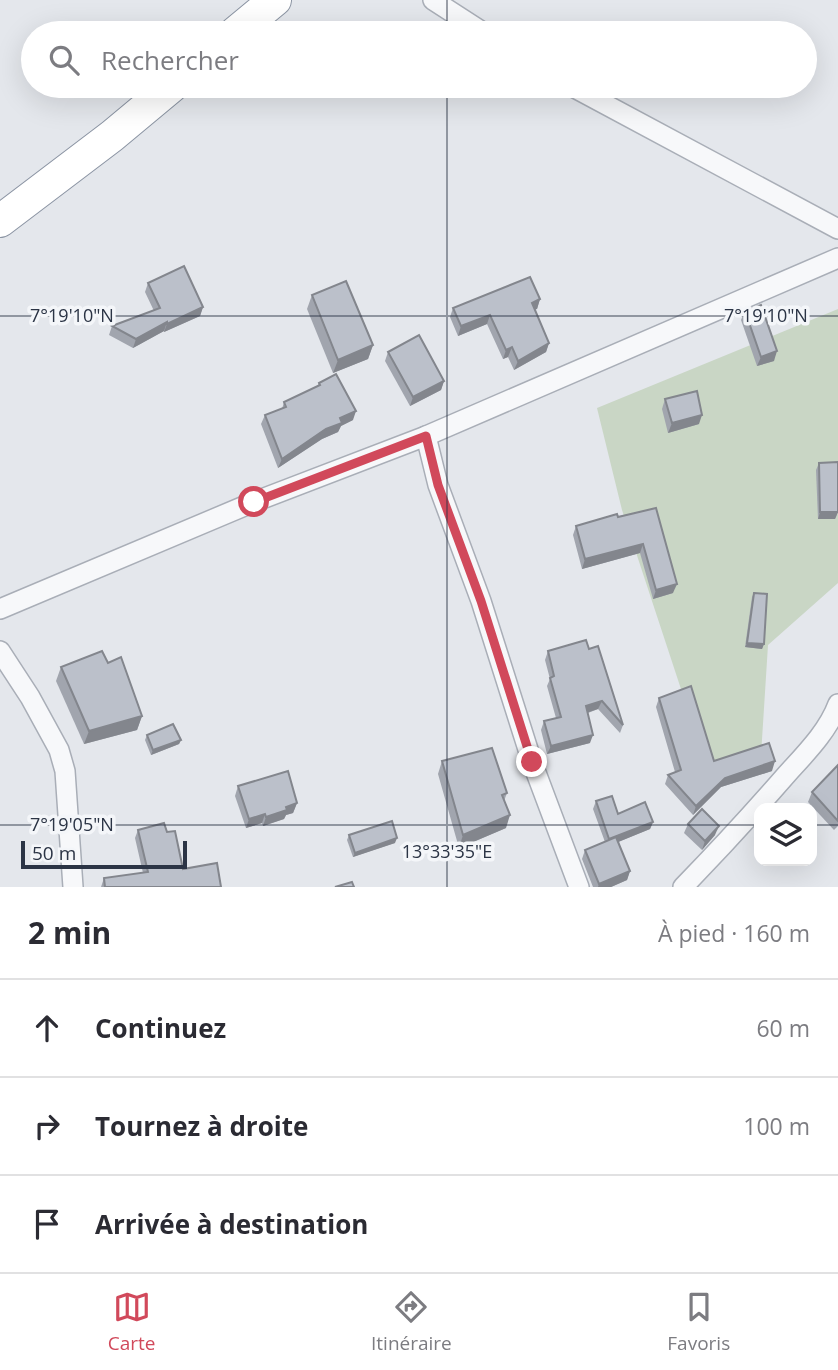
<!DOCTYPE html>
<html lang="fr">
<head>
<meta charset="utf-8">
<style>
  body { margin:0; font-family:"Open Sans",sans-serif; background:#f7f7f7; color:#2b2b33 }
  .controls { position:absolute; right:21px; bottom:21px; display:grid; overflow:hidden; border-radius:14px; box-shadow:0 7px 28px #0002 }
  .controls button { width:63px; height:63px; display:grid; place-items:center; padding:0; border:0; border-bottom:2px solid #e1e1e2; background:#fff; color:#2b2b33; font:35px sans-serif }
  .scale { position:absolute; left:21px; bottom:18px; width:166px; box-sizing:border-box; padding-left:7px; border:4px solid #2b3445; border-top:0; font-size:19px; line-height:24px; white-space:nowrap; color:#2b3445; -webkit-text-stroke:5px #f4f6f9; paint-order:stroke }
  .stop { position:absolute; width:21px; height:21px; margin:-16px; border:5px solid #d1495b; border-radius:50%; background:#fff }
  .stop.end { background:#d1495b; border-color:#fff; box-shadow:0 2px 7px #0008 }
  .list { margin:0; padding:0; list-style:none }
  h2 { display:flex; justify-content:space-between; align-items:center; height:91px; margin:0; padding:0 28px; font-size:30px }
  h2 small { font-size:23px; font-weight:400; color:#7c7c81 }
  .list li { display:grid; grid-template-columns:46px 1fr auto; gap:21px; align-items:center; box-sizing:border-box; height:98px; padding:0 28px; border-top:2px solid #e1e1e2 }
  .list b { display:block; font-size:26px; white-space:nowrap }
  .list em { font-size:23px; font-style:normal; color:#7c7c81 }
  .icon { flex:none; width:38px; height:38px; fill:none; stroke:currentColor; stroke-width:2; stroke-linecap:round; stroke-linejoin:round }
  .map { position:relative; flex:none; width:838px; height:887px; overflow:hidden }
  .search { position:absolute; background:#fff; box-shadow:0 7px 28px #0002; left:21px; right:21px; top:21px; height:77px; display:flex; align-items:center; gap:18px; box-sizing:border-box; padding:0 24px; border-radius:38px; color:#7c7c81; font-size:26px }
  .sheet { height:385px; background:#fff }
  nav { display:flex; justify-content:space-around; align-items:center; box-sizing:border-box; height:98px; border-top:2px solid #e1e1e2; background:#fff; font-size:19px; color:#7c7c81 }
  nav a { display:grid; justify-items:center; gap:4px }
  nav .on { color:#d1495b }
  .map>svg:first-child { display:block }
  .green { fill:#c9d6c5 }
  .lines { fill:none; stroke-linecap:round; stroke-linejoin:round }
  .minor-casing { stroke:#a9aeb7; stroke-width:22 }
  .trunk-casing { stroke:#8b94a3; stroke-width:34 }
  .minor { stroke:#f7f8fa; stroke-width:19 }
  .trunk { stroke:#fff; stroke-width:32 }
  .wall { fill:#a1a5ae }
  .shaded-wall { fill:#83868d }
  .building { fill:#bbc0ca; stroke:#83868d; stroke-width:2 }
  .route { stroke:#d1495b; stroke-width:9 }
  .ticks { fill:none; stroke:#2b3445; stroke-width:2; stroke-opacity:0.45 }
  .ticks-label { font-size:18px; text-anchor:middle; fill:#2b3445; stroke:#f4f6f9; stroke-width:7; stroke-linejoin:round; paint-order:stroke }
</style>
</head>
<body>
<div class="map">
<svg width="838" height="887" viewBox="0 0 838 887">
  <rect width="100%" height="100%" fill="#e4e7ec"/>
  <polygon class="green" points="838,309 838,583 768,645 760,771 708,771 622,510 597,408"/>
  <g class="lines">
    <defs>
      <g id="minor">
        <polyline points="433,0 484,33"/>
        <polyline points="571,86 838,229"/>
        <polyline points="426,436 438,485 481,601 532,762 579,887"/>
        <polyline points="0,609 254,502 426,436 838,258"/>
        <polyline points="0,651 30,697 59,750 65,771 73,887"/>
        <path d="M683 887C719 850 753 813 787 774 806 753 828 731 838 704"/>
      </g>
      <g id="trunk">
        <polyline points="235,33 275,0"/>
        <polyline points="0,221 112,136 172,86"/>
      </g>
    </defs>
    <use href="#minor" class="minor-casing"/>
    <use href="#trunk" class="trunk-casing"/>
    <use href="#minor" class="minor"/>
    <use href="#trunk" class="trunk"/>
  </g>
  <g class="wall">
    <polygon points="148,283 203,307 200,316 164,332 164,331 133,348 109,335 112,326 154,311 145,292"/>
    <polygon points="312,295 373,345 368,359 333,373 307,309"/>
    <polygon points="540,299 537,309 535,309 549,343 546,352 514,370 508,357 503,359 487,324 458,336 450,317 453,308"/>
    <polygon points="745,311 774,361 757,366 741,320"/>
    <polygon points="388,352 444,381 441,390 410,406 385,361"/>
    <polygon points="319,383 353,420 341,426 338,432 322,439 278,468 261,424 265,415 282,409 284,402 318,386"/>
    <polygon points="665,399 699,424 668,433 662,409"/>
    <polygon points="819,463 838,512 835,519 818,519 816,470"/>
    <polygon points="656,508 673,593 653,599 640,553 582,569 573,535 576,526"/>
    <polygon points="754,593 764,644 762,649 745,647 752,597"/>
    <polygon points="589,649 623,725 620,733 598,709 588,713 590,743 547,754 541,730 544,721 556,718 547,686 550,679 545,660 548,651"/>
    <polygon points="108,663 142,716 137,730 84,744 56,681 61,667"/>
    <polygon points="659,698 714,761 772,771 721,787 693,815 665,784 668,775 675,772 656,707"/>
    <polygon points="147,735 181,740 179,744 151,755 145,740"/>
    <polygon points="442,761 507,793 504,801 506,828 459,848 438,774"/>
    <polygon points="838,765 838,826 834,830 808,802 812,792"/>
    <polygon points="238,786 297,803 293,813 286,815 284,819 263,826 262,823 246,828 235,796"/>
    <polygon points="596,801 618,814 653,822 650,829 618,842 630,871 627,880 611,887 593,887 582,859 585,850 605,842 593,809"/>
    <polygon points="688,824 715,835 702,850 684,833"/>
    <polygon points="138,830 167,832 183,869 221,887 101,887 104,878 143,873 135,838"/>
    <polygon points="349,835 395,843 353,857 347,840"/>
  </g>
  <g class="shaded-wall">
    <polygon points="540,299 537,309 528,312 532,303"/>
    <polygon points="203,307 200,316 164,332 167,324"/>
    <polygon points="490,315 487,324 458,336 461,326"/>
    <polygon points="167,322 164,331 133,348 136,339"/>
    <polygon points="549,343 546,352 514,370 518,361"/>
    <polygon points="373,345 368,359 333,373 338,360"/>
    <polygon points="512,347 508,357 503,359 506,350"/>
    <polygon points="777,351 774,361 757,366 761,357"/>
    <polygon points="444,381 441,390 410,406 413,397"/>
    <polygon points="356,411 353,420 341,426 338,432 322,439 278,468 282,459 340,418"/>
    <polygon points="702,415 699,424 668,433 672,423"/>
    <polygon points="820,512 838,512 835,519 818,519"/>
    <polygon points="643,544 640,553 582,569 585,559"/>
    <polygon points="677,584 673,593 653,599 656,590"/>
    <polygon points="747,643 764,644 762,649 745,647"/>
    <polygon points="602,701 598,709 583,714 586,706"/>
    <polygon points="142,716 137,730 84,744 89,731"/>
    <polygon points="593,735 590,743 547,754 551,746"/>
    <polygon points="181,740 179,744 151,755 153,750"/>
    <polygon points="775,761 772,771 721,787 693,815 696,806 725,778"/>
    <polygon points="297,803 293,813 286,815 284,819 263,826 266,817 286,807"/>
    <polygon points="265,814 262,823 246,828 249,819"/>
    <polygon points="510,815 506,828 459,848 463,835"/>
    <polygon points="653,822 650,829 606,847 609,839"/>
    <polygon points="719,826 715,835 702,850 705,841"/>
    <polygon points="397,838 395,843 353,857 355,853"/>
    <polygon points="630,871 627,880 611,887 598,887 599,884"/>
  </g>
  <g class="building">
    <polygon points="184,266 203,307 167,324 167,322 136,339 112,326 160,308 148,283"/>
    <polygon points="530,277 540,299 532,303 549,343 518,361 512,347 506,350 490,315 461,326 453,308"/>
    <polygon points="346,281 373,345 338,360 312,295"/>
    <polygon points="761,305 777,351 761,357 745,311"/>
    <polygon points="419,335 444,381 413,397 388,352"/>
    <polygon points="336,374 356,411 340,418 342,423 326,429 282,459 265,415 286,407 284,402 320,385 319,383"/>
    <polygon points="697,391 702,415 672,423 665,399"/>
    <polygon points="838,462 838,512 820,512 819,463"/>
    <polygon points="656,508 677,584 656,590 643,544 585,559 576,526 617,514 618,517"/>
    <polygon points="754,593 767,594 764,644 747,643"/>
    <polygon points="586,640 589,649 598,646 623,725 602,701 586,706 593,735 551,746 544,721 561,717 550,678 554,676 548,651"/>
    <polygon points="102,651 108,663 121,657 142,716 89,731 61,667"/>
    <polygon points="691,686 714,761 769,743 775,761 725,778 696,806 668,775 681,770 659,698"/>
    <polygon points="173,724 181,740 153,750 147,735"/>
    <polygon points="492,748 507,793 502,795 510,815 463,835 442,761"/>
    <polygon points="838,765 838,821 812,792"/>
    <polygon points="288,771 297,803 286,807 287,810 266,817 265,814 249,819 238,786"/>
    <polygon points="612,796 618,814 645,802 653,822 609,839 596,801"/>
    <polygon points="702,809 719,826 705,841 688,824"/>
    <polygon points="392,821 397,838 355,853 349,835"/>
    <polygon points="164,823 167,832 175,831 183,869 217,863 221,887 105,887 104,878 148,872 138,830"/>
    <polygon points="616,837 630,871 599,884 585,850"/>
    <polygon points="352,882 354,887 335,887"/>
  </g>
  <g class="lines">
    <polyline class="route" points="254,502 426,436 438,485 481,601 532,762"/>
  </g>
  <path class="ticks" d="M447 0V33M447 86V887M0 316H838M0 825H759M812 825H838"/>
  <g class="ticks-label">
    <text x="72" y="322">7°19'10"N</text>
    <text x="766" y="322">7°19'10"N</text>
    <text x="72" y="831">7°19'05"N</text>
    <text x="447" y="858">13°33'35"E</text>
  </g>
</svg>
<div class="controls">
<button><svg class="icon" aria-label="layers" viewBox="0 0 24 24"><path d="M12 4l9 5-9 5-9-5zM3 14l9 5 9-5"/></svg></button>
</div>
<div class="scale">50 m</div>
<div class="stop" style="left:254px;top:502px"></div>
<div class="stop end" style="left:532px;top:762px"></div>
<div class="search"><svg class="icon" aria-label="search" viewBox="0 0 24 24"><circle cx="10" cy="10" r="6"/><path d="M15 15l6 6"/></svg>Rechercher</div>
</div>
<section class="sheet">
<h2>2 min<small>À pied · 160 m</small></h2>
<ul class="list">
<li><svg class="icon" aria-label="ahead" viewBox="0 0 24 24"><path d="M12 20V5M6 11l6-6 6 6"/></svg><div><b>Continuez</b></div><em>60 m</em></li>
<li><svg class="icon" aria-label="right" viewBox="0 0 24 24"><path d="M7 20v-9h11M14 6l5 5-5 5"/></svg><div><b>Tournez à droite</b></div><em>100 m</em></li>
<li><svg class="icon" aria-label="arrive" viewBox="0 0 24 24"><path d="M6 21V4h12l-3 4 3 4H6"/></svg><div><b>Arrivée à destination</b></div></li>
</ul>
</section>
<nav>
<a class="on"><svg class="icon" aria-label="map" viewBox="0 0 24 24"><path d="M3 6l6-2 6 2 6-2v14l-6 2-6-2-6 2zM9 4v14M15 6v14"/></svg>Carte</a>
<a><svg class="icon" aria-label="directions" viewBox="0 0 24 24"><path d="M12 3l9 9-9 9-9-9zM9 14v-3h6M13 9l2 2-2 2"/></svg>Itinéraire</a>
<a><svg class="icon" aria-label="saved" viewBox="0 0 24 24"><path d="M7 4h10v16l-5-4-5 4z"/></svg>Favoris</a>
</nav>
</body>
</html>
